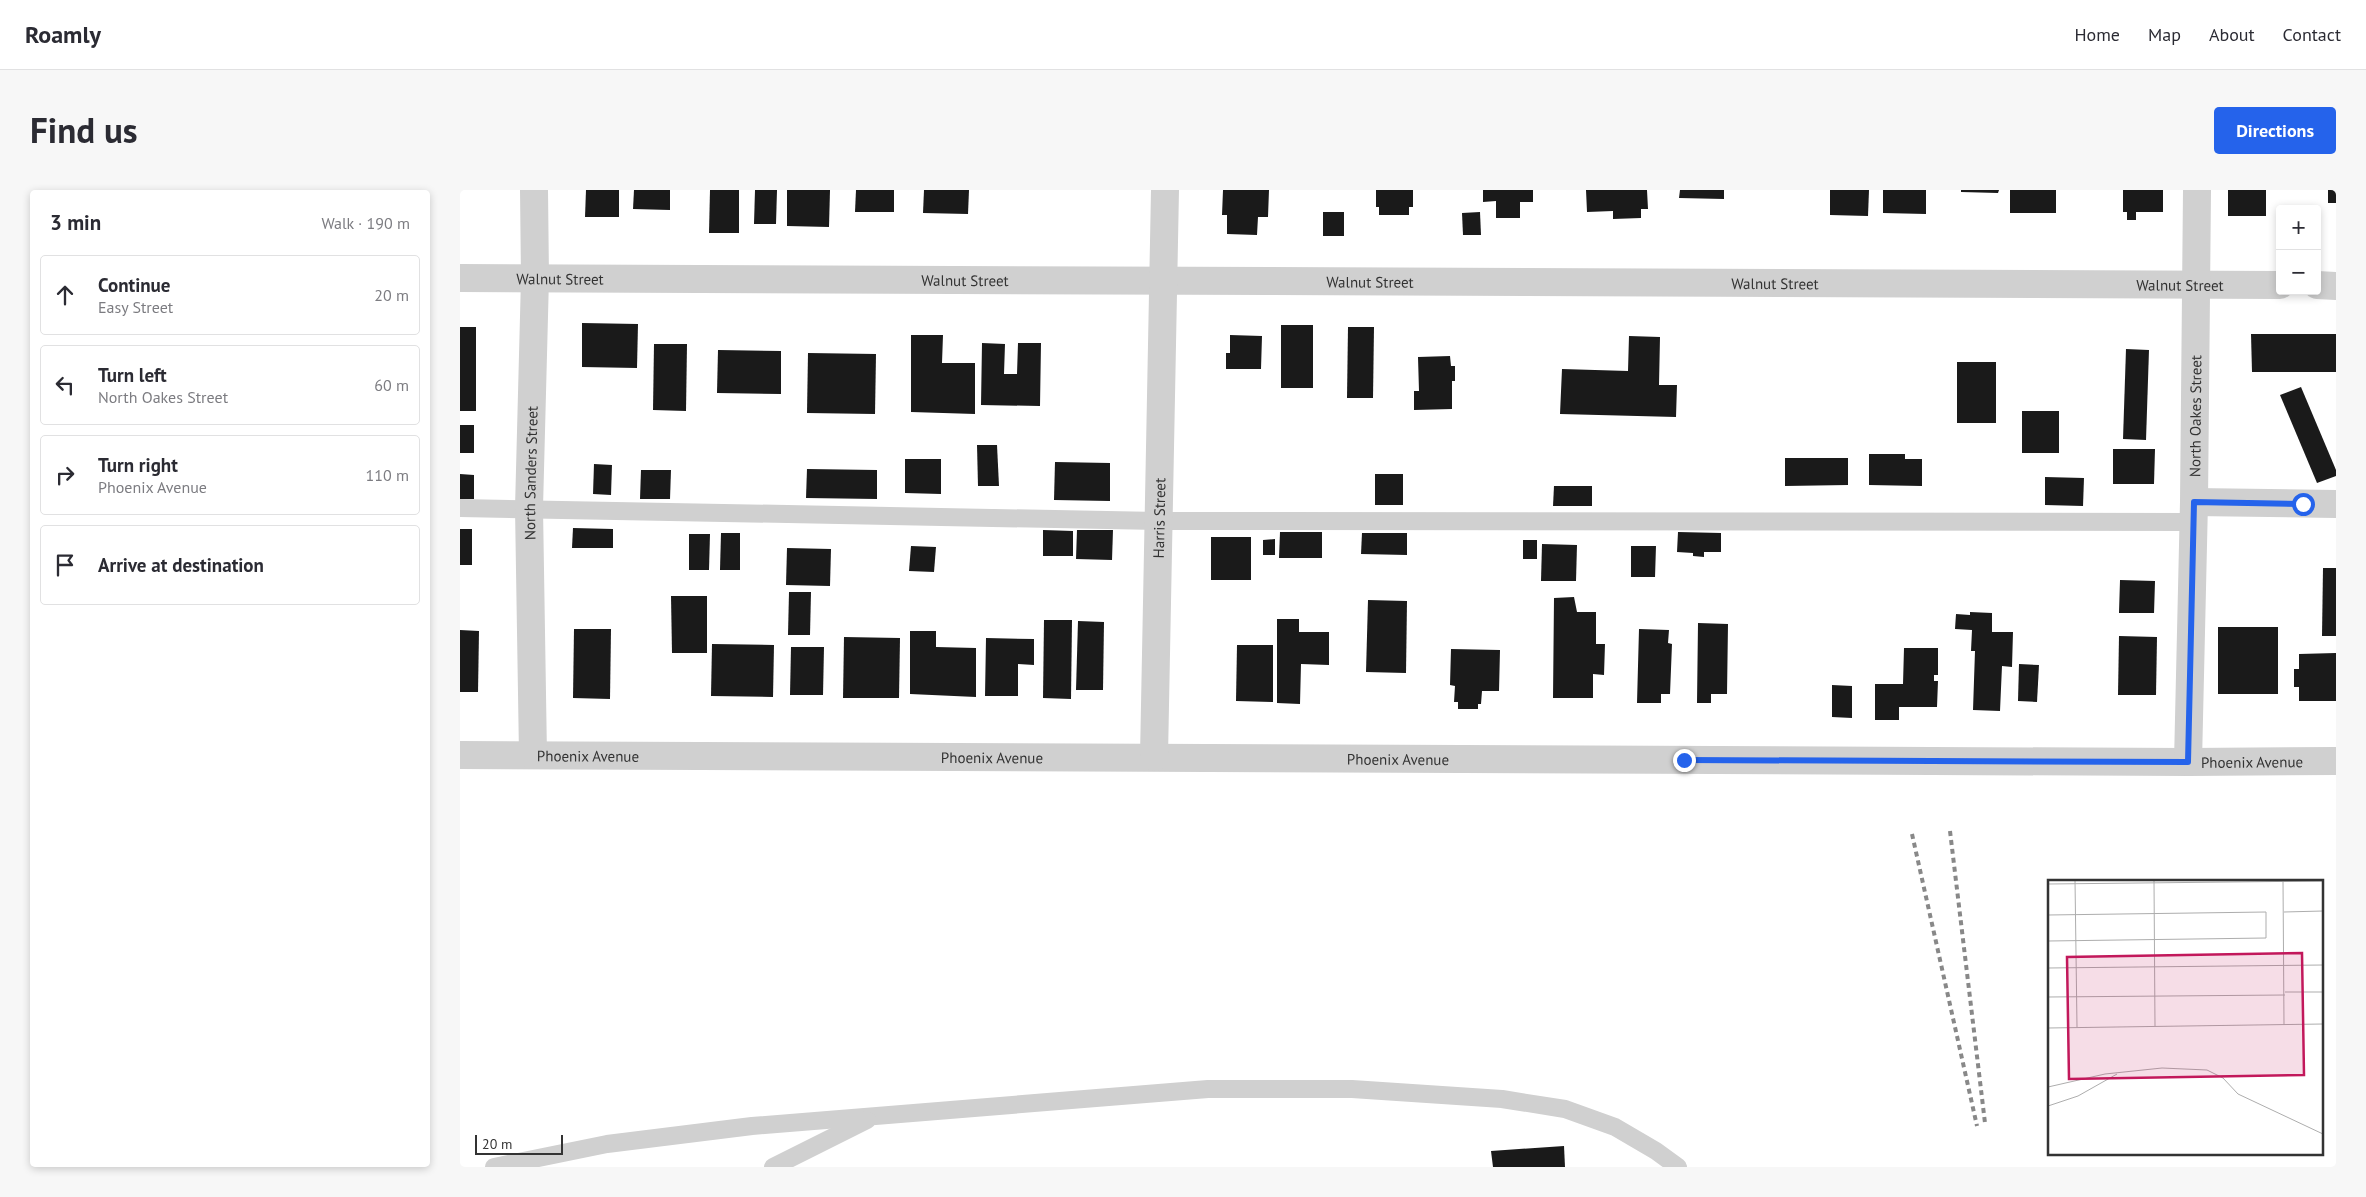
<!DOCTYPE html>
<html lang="en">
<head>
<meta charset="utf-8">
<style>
  body { margin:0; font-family:"PT Sans",sans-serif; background:#f7f7f7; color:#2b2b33 }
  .controls { position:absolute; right:15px; top:15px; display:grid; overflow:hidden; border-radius:5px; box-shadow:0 2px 8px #0003 }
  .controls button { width:45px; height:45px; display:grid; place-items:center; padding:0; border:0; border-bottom:1px solid #e1e1e2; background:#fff; color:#2b2b33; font:25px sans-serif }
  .scale { position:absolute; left:15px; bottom:12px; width:88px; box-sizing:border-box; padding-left:5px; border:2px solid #333; border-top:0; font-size:14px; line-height:18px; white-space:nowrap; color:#333; -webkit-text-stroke:4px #fff; paint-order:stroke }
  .stop { position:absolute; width:15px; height:15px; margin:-11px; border:4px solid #2563eb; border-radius:50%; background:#fff }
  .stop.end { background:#2563eb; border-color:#fff; box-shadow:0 1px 5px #0008 }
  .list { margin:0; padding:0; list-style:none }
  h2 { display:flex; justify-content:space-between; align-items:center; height:65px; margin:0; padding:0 20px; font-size:21px }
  h2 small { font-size:16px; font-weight:400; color:#7c7c81 }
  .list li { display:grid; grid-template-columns:32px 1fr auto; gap:15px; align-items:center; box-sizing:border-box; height:80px; margin:0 10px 10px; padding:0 10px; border:1px solid #e1e1e2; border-radius:5px }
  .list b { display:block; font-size:19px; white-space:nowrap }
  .list p { margin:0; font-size:16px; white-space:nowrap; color:#7c7c81 }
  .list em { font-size:16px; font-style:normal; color:#7c7c81 }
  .icon { flex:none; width:28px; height:28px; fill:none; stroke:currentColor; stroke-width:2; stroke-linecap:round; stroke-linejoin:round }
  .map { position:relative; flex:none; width:1876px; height:977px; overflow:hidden; border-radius:5px }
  header { display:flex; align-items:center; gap:30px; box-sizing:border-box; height:70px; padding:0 25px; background:#fff; border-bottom:1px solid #e1e1e2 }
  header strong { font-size:24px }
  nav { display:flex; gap:28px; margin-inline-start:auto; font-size:18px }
  .intro { display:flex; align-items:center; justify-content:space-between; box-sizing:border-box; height:120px; padding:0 30px }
  h1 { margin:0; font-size:35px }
  .button { padding:12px 22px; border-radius:5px; background:#2563eb; color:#fff; font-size:18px; font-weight:700 }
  main { display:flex; gap:30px; padding:0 30px }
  aside { flex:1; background:#fff; border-radius:5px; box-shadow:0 2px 8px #0003 }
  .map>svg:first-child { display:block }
  .building { fill:#1a1a1a }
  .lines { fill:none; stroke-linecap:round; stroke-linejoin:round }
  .lane { stroke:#d0d0d0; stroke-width:18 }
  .street { stroke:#d0d0d0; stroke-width:28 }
  .rail { stroke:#888; stroke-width:4; stroke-dasharray:5 4; stroke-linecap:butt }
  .route { stroke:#2563eb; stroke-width:6 }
  .labels { text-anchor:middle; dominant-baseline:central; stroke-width:5; stroke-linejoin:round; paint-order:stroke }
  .street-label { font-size:15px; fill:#333; stroke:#fff }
  .inset-road { fill:none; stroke:#adadad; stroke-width:1 }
  .view { fill:#c2185b; fill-opacity:0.15; stroke:#c2185b; stroke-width:2.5 }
  .inset-edge { fill:none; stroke:#333; stroke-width:2.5 }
</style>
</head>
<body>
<header>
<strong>Roamly</strong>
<nav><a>Home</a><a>Map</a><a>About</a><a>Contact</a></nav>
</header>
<div class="intro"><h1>Find us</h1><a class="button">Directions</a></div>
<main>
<aside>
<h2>3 min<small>Walk · 190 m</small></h2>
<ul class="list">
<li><svg class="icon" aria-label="ahead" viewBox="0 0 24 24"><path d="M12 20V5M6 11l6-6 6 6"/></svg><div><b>Continue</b><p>Easy Street</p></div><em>20 m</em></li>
<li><svg class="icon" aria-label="left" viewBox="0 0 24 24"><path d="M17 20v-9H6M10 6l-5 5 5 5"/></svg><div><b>Turn left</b><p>North Oakes Street</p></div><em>60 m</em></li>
<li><svg class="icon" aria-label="right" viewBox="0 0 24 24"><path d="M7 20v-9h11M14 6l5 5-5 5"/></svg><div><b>Turn right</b><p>Phoenix Avenue</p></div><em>110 m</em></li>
<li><svg class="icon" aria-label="arrive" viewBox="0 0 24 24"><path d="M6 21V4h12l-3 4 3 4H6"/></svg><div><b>Arrive at destination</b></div></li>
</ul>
</aside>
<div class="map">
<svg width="1876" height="977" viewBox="0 0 1876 977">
  <rect width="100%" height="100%" fill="#fff"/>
  <g class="building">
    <polygon points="126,0 159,0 159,27 125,27"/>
    <polygon points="174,0 210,0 210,20 173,19"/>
    <polygon points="250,0 279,0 279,43 249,43"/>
    <polygon points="295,0 317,0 316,34 294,34"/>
    <polygon points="327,0 370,0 369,37 327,36"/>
    <polygon points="396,0 434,0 434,22 395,22"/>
    <polygon points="464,0 509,0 508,24 463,23"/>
    <polygon points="763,0 809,0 808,27 798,27 797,45 767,44 767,25 762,25"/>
    <polygon points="916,0 953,0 953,17 949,17 949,25 919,25 919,17 916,17"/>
    <polygon points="1023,0 1073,0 1073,12 1060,12 1060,28 1036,28 1036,11 1023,12"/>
    <polygon points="1126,0 1187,0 1188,19 1181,19 1181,28 1153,29 1153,21 1127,22"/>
    <polygon points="1220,0 1264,0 1264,9 1219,8"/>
    <polygon points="1370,0 1409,0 1408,26 1370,25"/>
    <polygon points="1423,0 1466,0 1466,24 1423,23"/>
    <polygon points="1501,0 1539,0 1538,3 1501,2"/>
    <rect x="1550" y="0" width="46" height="23"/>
    <polygon points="1663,0 1703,0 1703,22 1676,22 1676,30 1667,30 1667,22 1663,22"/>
    <rect x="1768" y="0" width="38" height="26"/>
    <rect x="1868" y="0" width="8" height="13"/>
    <rect x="863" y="22" width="21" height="24"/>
    <polygon points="1020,22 1021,45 1003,45 1002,23"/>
    <polygon points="122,133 178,134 177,178 122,177"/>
    <rect x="821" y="135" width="32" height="63"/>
    <rect x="0" y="137" width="16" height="84"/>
    <polygon points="888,137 914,137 913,208 887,208"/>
    <polygon points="1791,144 1876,144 1876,182 1792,182"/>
    <polygon points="451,145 483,145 482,173 515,173 515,224 451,222"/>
    <polygon points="770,145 802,146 801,179 766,179 766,163 770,163"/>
    <polygon points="1169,146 1200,147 1199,195 1217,195 1216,227 1100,224 1102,179 1168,181"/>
    <polygon points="522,153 545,154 544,184 557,184 558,153 581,153 580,216 521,215"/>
    <polygon points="194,154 227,154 226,221 193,220"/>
    <polygon points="1666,159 1689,160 1686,250 1663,249"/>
    <polygon points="258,160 321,161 321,204 257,203"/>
    <polygon points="348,163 416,164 415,224 347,223"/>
    <polygon points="990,166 991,176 995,176 995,191 992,191 992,219 954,220 954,201 959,201 958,167"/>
    <rect x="1497" y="172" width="39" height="61"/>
    <polygon points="1841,197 1876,280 1876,286 1857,293 1820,205"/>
    <rect x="1562" y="221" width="37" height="42"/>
    <rect x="0" y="235" width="14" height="28"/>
    <polygon points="517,255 537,255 539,296 518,296"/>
    <polygon points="1653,259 1695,259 1694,294 1653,294"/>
    <polygon points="1409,264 1445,264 1445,269 1462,269 1462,296 1409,295"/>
    <polygon points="1325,268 1388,268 1388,295 1325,296"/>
    <polygon points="445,269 481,269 481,304 445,303"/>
    <polygon points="595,272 650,273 650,311 594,310"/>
    <polygon points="134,274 152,275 151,305 133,304"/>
    <polygon points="347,279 417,280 417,309 346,308"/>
    <polygon points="181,280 211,280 210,309 180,309"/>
    <polygon points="0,284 14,285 14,309 0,309"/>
    <rect x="915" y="284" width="28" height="31"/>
    <polygon points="1585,287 1624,288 1623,316 1585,315"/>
    <polygon points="1094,296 1132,296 1132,316 1093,316"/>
    <polygon points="113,338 153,339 153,358 112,358"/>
    <rect x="0" y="339" width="12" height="36"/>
    <polygon points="583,340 613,341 613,366 583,366"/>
    <polygon points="617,340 653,340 652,370 616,369"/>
    <polygon points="820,342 862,342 862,368 819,368"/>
    <polygon points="1218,342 1261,343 1261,362 1244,362 1244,367 1233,366 1233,363 1217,362"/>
    <polygon points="261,343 280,343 280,380 260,380"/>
    <polygon points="902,343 947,343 947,365 901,364"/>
    <polygon points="229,344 250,344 249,380 229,380"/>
    <rect x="751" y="347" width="40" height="43"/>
    <polygon points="815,349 815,365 803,365 803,350"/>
    <rect x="1063" y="350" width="14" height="19"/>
    <polygon points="1082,354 1117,355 1116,391 1081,391"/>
    <polygon points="451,356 476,357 474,382 449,381"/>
    <polygon points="1171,356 1196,356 1195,387 1171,387"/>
    <polygon points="327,358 371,359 370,396 326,395"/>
    <polygon points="1863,378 1876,378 1876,446 1862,446"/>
    <polygon points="1660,390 1695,391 1694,423 1659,423"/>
    <polygon points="329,402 351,402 350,445 328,445"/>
    <polygon points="211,406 247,406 247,463 212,463"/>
    <polygon points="1114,407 1117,422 1136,422 1136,454 1145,454 1144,485 1133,484 1133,508 1093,508 1094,408"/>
    <polygon points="908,410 947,411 946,483 906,482"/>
    <polygon points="1510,422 1532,423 1532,442 1553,442 1552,477 1542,476 1540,521 1513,520 1515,461 1511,461 1512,440 1495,439 1496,424 1510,425"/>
    <polygon points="817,429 839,429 839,442 869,442 869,475 841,474 840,514 817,513"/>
    <polygon points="584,430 612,430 611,509 583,508"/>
    <polygon points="618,431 644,432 643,500 616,500"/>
    <polygon points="1238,433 1268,434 1267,504 1251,504 1251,513 1237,513"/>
    <rect x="1758" y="437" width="60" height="67"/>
    <polygon points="114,439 151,439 150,509 113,508"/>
    <polygon points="1179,439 1209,440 1208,453 1212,454 1210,504 1201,504 1201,513 1177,513"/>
    <polygon points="0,440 19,441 18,502 0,502"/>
    <polygon points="450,441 476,441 476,457 516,458 516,507 450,504"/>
    <polygon points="1659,446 1697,447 1696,505 1658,505"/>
    <polygon points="384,447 440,448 439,508 383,508"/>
    <polygon points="526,448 574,449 574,475 558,474 558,506 525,506"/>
    <polygon points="252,454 314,455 313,507 251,506"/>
    <polygon points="777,455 813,455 813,512 776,511"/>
    <polygon points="331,457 364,457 363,505 330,505"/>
    <polygon points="1444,458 1478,458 1478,485 1474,485 1474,491 1478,491 1477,517 1439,517 1439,530 1415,530 1415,494 1443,494"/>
    <polygon points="991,459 1040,460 1039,501 1022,501 1021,514 1018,514 1018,519 998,519 998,512 994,512 995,496 990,495"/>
    <polygon points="1876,463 1876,511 1839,511 1839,497 1834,497 1834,479 1839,479 1839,464"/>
    <polygon points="1559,474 1579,475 1577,512 1558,511"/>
    <polygon points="1372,495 1392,496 1392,528 1372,527"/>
    <polygon points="1104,956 1105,977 1033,977 1031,961"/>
  </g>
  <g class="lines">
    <g class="lane">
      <polyline points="0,318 699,331 1733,332"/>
      <polyline points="34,977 147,954 292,936 748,899 892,899 1042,909 1105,919 1155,937 1196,961 1218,977"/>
      <polyline points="313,977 407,930"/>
    </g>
    <g class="street">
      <path id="s1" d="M0 88 1820 95"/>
      <polyline points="1857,95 1876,96"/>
      <polyline points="1734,312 1876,314"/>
      <path id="s2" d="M0 565 1728 572 1876 571"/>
      <path id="s3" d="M73 565 69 318 75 88 74 0"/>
      <path id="s4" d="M694 567 705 0"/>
      <path id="s5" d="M1728 572 1734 312 1737 0"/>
    </g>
    <g class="rail">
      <polyline points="1490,641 1525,933"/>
      <polyline points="1452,644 1517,936"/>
    </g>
  </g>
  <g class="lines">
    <polyline class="route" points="1224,570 1728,572 1734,312 1843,314"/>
  </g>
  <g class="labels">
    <g class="street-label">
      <text stroke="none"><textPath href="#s1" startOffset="100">Walnut Street</textPath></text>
      <text stroke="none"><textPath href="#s1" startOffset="505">Walnut Street</textPath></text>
      <text stroke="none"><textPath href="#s1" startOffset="910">Walnut Street</textPath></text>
      <text stroke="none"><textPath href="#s1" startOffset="1315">Walnut Street</textPath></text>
      <text stroke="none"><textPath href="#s1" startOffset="1720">Walnut Street</textPath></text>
      <text stroke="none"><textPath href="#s5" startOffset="346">North Oakes Street</textPath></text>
      <text stroke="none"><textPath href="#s3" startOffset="282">North Sanders Street</textPath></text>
      <text stroke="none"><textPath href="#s4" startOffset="239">Harris Street</textPath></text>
      <text stroke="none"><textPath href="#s2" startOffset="128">Phoenix Avenue</textPath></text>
      <text stroke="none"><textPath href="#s2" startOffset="532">Phoenix Avenue</textPath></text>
      <text stroke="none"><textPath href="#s2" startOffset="938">Phoenix Avenue</textPath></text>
      <text stroke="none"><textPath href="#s2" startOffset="1792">Phoenix Avenue</textPath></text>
    </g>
  </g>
  <g transform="translate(1588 690)">
    <rect width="275" height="275" fill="#fff"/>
    <path class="inset-road" d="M27 0 29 147M106 0 107 146M235 0 236 145M0 4 275 1M236 32 275 31M0 35 218 32V58L0 61M0 88 275 85M237 112H275M0 117 237 115M0 148 275 144M0 207 57 194 114 188 159 190 175 198 190 214 275 254M0 226 30 216 69 194M99 275H121"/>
    <path class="view" d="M254 73 256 195 21 199 19 77Z"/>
    <rect width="275" height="275" class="inset-edge"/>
  </g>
</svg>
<div class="controls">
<button>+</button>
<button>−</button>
</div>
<div class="scale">20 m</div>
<div class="stop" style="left:1843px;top:314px"></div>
<div class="stop end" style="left:1224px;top:570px"></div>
</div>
</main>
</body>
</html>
